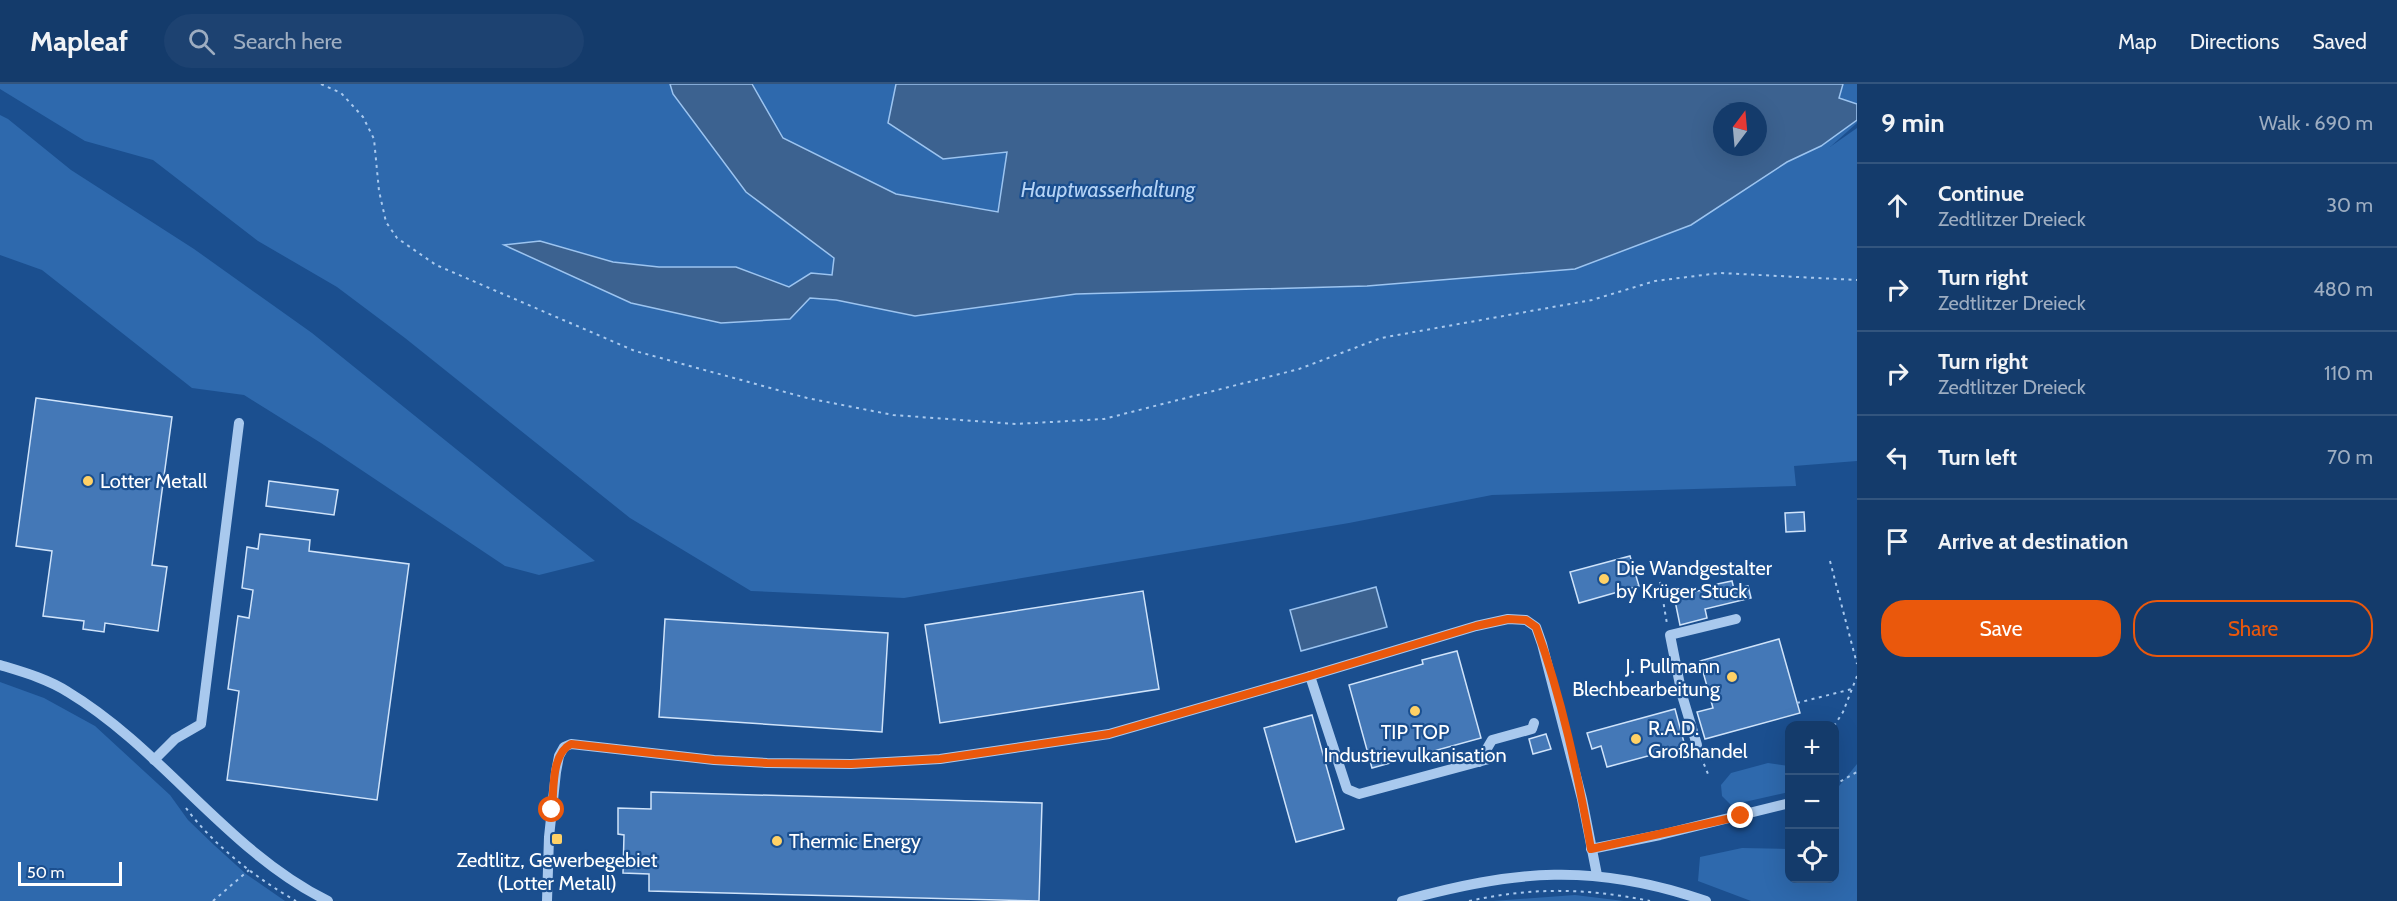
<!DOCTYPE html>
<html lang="en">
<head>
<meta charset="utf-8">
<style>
  body { margin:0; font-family:Cabin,sans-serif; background:#1d4271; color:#f1f3f6 }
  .controls { position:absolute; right:18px; bottom:18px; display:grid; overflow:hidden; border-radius:12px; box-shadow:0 6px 24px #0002 }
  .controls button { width:54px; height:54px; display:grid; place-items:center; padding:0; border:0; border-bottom:2px solid #33557e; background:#143b6b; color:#f1f3f6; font:30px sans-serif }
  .compass { position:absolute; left:1713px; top:18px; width:54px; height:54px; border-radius:50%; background:#143b6b; box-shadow:0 6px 24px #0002; rotate:16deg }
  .scale { position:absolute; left:18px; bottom:15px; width:104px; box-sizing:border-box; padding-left:6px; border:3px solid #fff; border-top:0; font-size:16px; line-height:21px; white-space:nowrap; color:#fff; -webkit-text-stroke:4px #1b4f8f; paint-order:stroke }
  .stop { position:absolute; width:18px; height:18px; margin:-14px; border:4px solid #ea580c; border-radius:50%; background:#fff }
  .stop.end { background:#ea580c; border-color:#fff; box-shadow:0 2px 6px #0008 }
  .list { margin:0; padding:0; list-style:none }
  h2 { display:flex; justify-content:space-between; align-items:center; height:78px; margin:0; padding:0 24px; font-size:26px }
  h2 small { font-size:20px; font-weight:400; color:#9dadc1 }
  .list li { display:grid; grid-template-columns:39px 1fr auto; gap:18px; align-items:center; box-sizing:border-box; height:84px; padding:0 24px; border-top:2px solid #33557e }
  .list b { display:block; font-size:22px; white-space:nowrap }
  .list p { margin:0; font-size:20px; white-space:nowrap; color:#9dadc1 }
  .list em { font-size:20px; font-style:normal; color:#9dadc1 }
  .actions { display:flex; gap:12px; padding:18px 24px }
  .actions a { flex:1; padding:14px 0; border:2px solid #ea580c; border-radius:24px; text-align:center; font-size:21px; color:#ea580c }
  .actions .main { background:#ea580c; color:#fff }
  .icon { flex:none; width:33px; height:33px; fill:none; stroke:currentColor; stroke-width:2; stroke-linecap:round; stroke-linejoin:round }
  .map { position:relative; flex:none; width:1857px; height:817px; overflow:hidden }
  header { display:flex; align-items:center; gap:36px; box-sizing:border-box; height:84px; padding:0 30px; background:#143b6b; border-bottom:2px solid #33557e }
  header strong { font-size:28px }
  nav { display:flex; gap:33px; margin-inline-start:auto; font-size:21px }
  .search { width:420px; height:54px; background:#1d4271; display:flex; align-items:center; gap:15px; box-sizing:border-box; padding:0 21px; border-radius:33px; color:#9dadc1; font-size:22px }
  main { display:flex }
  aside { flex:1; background:#143b6b }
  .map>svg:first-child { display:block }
  .green { fill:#2e69ad }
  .water { fill:#3c6290; stroke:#9cc4f0; stroke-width:1.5; fill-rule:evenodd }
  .building { fill:#4478b7; stroke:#cfe3fa; stroke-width:1.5 }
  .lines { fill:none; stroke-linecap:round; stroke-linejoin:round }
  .path { stroke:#a9c9ee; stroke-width:2; stroke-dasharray:3 4.5; stroke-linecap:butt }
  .minor { stroke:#a9c9ee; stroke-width:10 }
  .route { stroke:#ea580c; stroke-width:8 }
  .poi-dot { fill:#ffd166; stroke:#1b4f8f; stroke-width:2 }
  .labels { text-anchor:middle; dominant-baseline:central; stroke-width:4.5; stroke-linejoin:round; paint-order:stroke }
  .poi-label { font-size:20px; fill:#fff; stroke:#1b4f8f; text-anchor:start }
  .water-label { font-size:21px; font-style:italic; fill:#b5d3f5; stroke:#1b4f8f }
</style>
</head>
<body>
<header>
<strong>Mapleaf</strong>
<div class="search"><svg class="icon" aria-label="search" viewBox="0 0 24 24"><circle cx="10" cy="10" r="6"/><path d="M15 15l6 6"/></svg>Search here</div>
<nav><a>Map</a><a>Directions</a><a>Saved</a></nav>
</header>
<main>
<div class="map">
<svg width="1857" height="817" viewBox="0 0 1857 817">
  <rect width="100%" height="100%" fill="#1b4f8f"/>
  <g class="green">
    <polygon points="0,0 670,0 673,10 746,108 834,174 832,191 811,189 789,203 736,183 659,183 613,178 540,157 789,235 810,214 836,216 915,232 1076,210 1367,202 1787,78 1821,62 1857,36 1857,39 1830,63 1857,44 1857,377 1794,382 1796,402 1492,411 1349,439 904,514 751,507 630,434 405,254 337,203 258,157 153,76 85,57 0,5"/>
    <polygon points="752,0 896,0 889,39 1007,68 999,128 896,110 783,54"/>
    <polygon points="1843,0 1857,0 1857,20 1839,14"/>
    <polygon points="0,31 8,35 71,86 194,165 312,249 595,477 539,491 505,482 321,359 244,311 192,304 42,186 0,171"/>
    <polygon points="0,598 44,614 95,642 170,711 188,736 214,761 246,790 285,817 0,817"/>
    <polygon points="1768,679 1789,682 1789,708 1731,721 1722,712 1721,701 1731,689"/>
    <polygon points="1857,680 1857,817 1751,817 1698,797 1700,773 1742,764 1789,765 1790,794 1834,794 1835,707"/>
    <polygon points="1575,811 1624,817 1493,817"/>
  </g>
  <g class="water">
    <path d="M670 0H752L783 54 896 110 998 128 1007 68 943 75 888 39 896 0H1843L1839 14 1857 20V36L1821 62 1787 78 1691 141 1575 185 1367 202 1076 210 915 232 836 216 810 214 790 235 721 239 631 219 504 161 540 157 613 178 659 183H736L789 203 811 189 832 191 834 174 746 108 673 10ZM1722 27H1758V63H1722Z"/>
    <polygon points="1376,503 1387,543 1301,567 1290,526"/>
  </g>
  <g class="building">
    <polygon points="36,314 172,333 152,481 167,483 158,547 105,539 104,548 83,545 84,537 43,532 52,467 16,462"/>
    <polygon points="269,397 338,406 334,431 266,422"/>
    <polygon points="1804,428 1805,447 1786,448 1785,429"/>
    <polygon points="260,450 310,456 309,467 409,480 377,716 227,696 239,607 228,605 238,532 249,534 253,506 242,504 247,463 258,465"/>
    <polygon points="1630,472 1639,502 1579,519 1570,488"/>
    <polygon points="1732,497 1734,505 1748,502 1751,514 1705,525 1707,534 1680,541 1674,512 1717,503 1717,500"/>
    <polygon points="1143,507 1159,605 940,639 925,541"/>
    <polygon points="665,535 888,549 882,648 659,633"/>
    <polygon points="1779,555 1800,629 1705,655 1697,628 1713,624 1700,577"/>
    <polygon points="1457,567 1481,654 1372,684 1349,601 1423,580 1422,576"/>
    <polygon points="1675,625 1685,662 1607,683 1601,662 1592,665 1587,649"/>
    <polygon points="1312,631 1344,745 1296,758 1264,644"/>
    <polygon points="1546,650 1551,665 1533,670 1529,655"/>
    <polygon points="651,708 1042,719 1039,817 649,807 649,790 623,789 624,751 618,750 618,724 651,725"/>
  </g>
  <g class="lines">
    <g class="path">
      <polyline points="321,0 341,9 363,33 374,55 379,107 386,138 397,154 436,181 635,267 807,314 893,331 1016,340 1104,335 1299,285 1381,254 1592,216 1655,197 1720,189 1857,196"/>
      <polyline points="1830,477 1857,580"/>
      <polyline points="1660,498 1667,540"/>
      <polyline points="1797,619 1852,605"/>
      <polyline points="1834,642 1843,628 1857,592"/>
      <polyline points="1701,673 1708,690"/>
      <polyline points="1834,701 1857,688"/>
      <path d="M186 724C214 762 256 794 296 817"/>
      <polyline points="213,817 249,786"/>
      <path d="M1469 817C1533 803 1586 804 1650 817"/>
    </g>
    <g class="minor">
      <path d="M0 581C23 588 48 595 68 608 164 666 227 767 328 817"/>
      <polyline points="1310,592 1347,705 1359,710 1489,675"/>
      <polyline points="1697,661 1682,611 1670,551 1736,535"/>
      <polyline points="154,676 175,655 201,640 239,339"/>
      <polyline points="1479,678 1492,656 1532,645 1534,639"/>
      <polyline points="1591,765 1660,751 1790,719"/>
      <polyline points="547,817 549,753 556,688 559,672 564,663 571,660 714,676 767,679 851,680 940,675 1109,650 1310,592 1476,542 1508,535 1526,536 1536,543 1542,560 1582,715 1597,791"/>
      <path d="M1402 817C1514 786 1594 778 1706 817"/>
    </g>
  </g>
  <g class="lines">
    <path class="route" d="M552 726C554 706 551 670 571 660L714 676 767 679 851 680 940 675 1109 650 1310 592 1476 542 1508 535 1526 536 1536 543C1562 614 1578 691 1591 765L1741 732"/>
  </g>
  <g class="poi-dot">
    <circle cx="88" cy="397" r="6"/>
    <circle cx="1604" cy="495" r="6"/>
    <circle cx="1732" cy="593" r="6"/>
    <circle cx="1415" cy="627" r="6"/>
    <circle cx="1636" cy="655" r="6"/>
    <rect x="551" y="749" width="12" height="12" rx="3"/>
    <circle cx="777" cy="757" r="6"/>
  </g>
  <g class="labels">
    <g class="poi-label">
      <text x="100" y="397">Lotter Metall</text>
      <text x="1616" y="484">Die Wandgestalter<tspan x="1616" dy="23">by Krüger Stuck</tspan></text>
      <text x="1720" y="582" text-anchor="end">J. Pullmann<tspan x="1720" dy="23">Blechbearbeitung</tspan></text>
      <text x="1648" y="644">R.A.D.<tspan x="1648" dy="23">Großhandel</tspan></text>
      <text x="1415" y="648" text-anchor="middle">TIP TOP<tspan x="1415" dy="23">Industrievulkanisation</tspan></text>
      <text x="789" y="757">Thermic Energy</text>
      <text x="557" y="776" text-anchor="middle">Zedtlitz, Gewerbegebiet<tspan x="557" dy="23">(Lotter Metall)</tspan></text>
    </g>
    <g class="water-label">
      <text x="1108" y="105">Hauptwasserhaltung</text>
    </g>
  </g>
</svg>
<div class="controls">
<button>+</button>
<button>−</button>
<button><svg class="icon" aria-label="locate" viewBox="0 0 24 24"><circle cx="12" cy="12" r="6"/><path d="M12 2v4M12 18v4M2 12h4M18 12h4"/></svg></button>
</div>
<svg class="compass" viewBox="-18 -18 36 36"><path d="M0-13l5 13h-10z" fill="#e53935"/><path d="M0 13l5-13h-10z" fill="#9dadc1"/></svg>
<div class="scale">50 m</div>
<div class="stop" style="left:552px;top:726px"></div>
<div class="stop end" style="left:1741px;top:732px"></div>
</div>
<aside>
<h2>9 min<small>Walk · 690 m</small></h2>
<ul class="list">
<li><svg class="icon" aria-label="ahead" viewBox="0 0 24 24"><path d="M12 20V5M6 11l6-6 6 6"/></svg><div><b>Continue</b><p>Zedtlitzer Dreieck</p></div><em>30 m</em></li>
<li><svg class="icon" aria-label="right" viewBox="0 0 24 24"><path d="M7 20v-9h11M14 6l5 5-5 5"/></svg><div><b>Turn right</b><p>Zedtlitzer Dreieck</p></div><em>480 m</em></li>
<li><svg class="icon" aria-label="right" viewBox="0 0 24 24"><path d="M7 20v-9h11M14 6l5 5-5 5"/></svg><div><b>Turn right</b><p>Zedtlitzer Dreieck</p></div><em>110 m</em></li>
<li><svg class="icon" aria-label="left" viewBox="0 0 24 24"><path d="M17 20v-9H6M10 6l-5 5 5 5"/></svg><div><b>Turn left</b></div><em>70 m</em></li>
<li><svg class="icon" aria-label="arrive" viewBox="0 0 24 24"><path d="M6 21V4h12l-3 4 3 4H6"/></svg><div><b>Arrive at destination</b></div></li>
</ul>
<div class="actions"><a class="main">Save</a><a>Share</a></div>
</aside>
</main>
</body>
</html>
